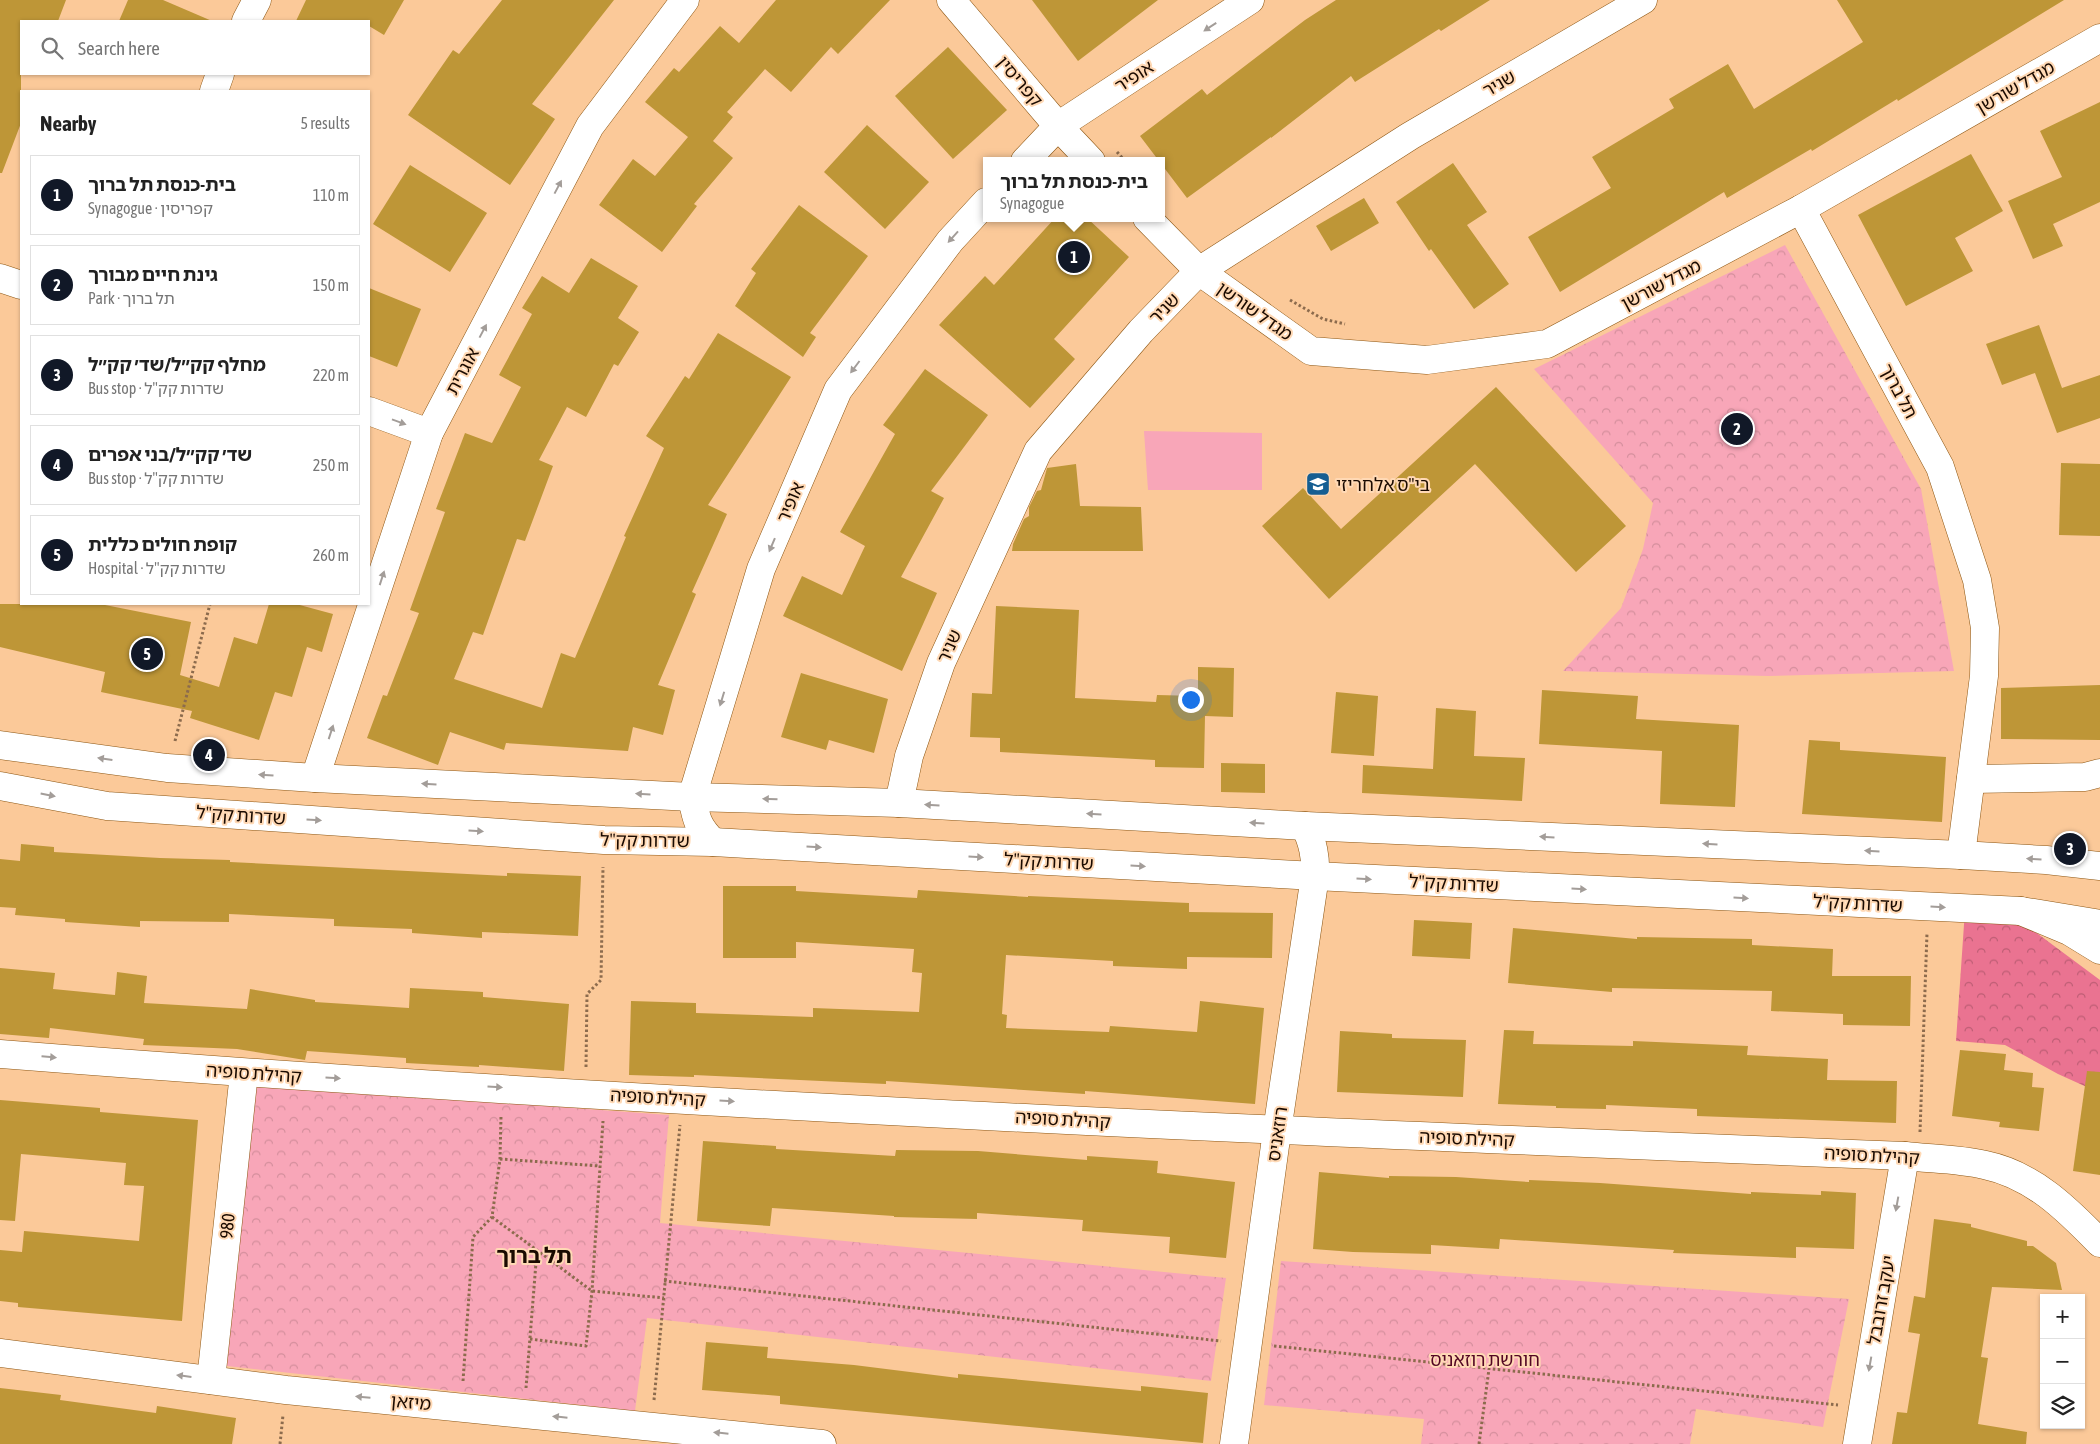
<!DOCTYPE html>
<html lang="en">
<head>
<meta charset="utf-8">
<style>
  body { margin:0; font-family:"Asap Condensed","Noto Sans Hebrew",sans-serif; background:#f2f2f2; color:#222 }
  .controls { position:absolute; right:15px; bottom:15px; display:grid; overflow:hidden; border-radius:0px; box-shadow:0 1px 4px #0004 }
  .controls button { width:45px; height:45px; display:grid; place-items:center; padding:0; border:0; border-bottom:1px solid #e0e0e0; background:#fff; color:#222; font:25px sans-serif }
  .you { position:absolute; left:1190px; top:699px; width:18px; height:18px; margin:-12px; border:4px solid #fff; border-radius:50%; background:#1a73e8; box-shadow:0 0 0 8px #1a73e833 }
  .badge { display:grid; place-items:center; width:32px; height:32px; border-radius:50%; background:#111827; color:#fff; font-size:16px; font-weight:700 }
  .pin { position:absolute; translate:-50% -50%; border:2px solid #fff; box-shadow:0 1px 5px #0006 }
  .popup { position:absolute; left:983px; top:157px; width:182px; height:65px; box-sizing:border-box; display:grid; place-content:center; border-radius:0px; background:#fff; filter:drop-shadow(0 1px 4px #0005); font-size:16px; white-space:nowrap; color:#767676 }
  .popup b { font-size:19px; color:#222 }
  .popup::after { content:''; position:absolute; left:50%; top:100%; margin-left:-10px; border:10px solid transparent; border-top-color:#fff }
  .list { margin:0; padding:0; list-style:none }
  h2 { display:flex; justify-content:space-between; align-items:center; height:65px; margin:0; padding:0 20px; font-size:21px }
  h2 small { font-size:16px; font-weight:400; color:#767676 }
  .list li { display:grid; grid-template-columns:32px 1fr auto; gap:15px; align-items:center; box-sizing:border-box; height:80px; margin:0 10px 10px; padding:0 10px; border:1px solid #e0e0e0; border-radius:0px }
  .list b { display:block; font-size:19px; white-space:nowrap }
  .list p { margin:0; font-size:16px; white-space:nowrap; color:#767676 }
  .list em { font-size:16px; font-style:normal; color:#767676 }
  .icon { flex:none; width:28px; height:28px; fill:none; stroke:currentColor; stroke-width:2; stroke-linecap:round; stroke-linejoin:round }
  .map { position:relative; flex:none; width:2100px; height:1444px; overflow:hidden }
  .search { position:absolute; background:#fff; box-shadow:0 1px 4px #0004; left:20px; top:20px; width:350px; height:55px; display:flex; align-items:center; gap:12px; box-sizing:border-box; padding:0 18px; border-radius:0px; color:#767676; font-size:19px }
  .panel { position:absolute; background:#fff; box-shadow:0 1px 4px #0004; left:20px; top:90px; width:350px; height:515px; border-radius:0px }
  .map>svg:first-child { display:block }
  .forest { fill:url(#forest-crowns) }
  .park { fill:url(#park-crowns) }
  .pitch { fill:#f8a6b8 }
  .building { fill:#be9637 }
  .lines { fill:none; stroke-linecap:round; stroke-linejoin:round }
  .minor-casing { stroke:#8d5612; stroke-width:29 }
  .major-casing { stroke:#8d5612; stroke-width:29 }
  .highway-casing { stroke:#8d5612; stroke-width:29 }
  .path { stroke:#8c6b4d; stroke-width:3; stroke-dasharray:2.5 2.5; stroke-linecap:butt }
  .minor { stroke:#fff; stroke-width:28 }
  .major { stroke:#fff; stroke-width:28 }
  .highway { stroke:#fff; stroke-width:28 }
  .oneway { fill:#a39d99 }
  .labels { text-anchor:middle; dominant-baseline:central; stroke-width:4; stroke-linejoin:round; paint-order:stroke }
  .street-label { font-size:18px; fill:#1a0a00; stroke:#ffd9b5 }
  .poi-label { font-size:18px; fill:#1a0a00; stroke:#ffd9b5; text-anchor:start }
  .park-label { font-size:18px; fill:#530623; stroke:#ffd9b5 }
  .district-label { font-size:22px; font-weight:bold; fill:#1a0a00; stroke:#ffd9b5 }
</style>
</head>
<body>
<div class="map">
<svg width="2100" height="1444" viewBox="0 0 2100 1444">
  <defs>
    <pattern id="forest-crowns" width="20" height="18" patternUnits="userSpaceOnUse" patternTransform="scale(1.25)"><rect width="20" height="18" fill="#ea7391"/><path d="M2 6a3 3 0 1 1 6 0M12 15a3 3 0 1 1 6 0" fill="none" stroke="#bd5d74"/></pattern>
    <pattern id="park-crowns" width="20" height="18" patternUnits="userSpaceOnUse" patternTransform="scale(1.25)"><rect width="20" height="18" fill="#f8a6b8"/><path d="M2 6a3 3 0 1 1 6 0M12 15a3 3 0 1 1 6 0" fill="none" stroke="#d48e9c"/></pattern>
  </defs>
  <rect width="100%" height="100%" fill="#fbc999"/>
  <polygon class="forest" points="1965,910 2018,919 2100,980 2100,1093 2058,1074 2005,1045 1956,1041"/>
  <g class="park">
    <polygon points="1785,245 1921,489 1954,671 1768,676 1563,671 1621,608 1643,549 1653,503 1534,369"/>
    <polygon points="254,1085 669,1115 660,1223 1226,1278 1211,1381 647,1318 635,1411 227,1366"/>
    <polygon points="1281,1261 1849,1299 1823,1427 1696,1409 1690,1444 1421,1444 1424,1419 1264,1405"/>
  </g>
  <polygon class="pitch" points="1144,431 1262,433 1262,490 1148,490"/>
  <g class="building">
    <polygon points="0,0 66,0 58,21 21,21 21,123 2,173 0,173"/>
    <polygon points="128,0 163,0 212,21 119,21"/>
    <polygon points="306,0 404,0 384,35 369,26 369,21 296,21"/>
    <polygon points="502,0 614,0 532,104 555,119 510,185 408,115 453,50 459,54"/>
    <polygon points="776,0 890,0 838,54 831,47 791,92 765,69 727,112 733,117 713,141 733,158 694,204 697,206 662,252 599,205 633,159 655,176 688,137 645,102 674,68 679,72 720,26 739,43"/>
    <polygon points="1032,0 1158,0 1078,61"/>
    <polygon points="1336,0 1490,0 1441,31 1439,29 1355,82 1351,76 1271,138 1271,137 1187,198 1162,165 1162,161 1159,161 1140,136 1202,89 1207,95 1305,20"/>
    <polygon points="1837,0 2064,0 1898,101 1897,99 1812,151 1811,149 1727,198 1724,192 1560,292 1528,237 1611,188 1592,157 1674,108 1669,99 1728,64 1754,109 1863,42"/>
    <polygon points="948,47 1007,110 953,159 895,96"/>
    <polygon points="2100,102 2100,202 2053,224 2063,246 2033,259 2008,201 2062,177 2040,131"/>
    <polygon points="867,125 929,182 885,229 824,172"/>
    <polygon points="1971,154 2003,211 1955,238 1973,271 1906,306 1858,215"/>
    <polygon points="1453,163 1487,212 1467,225 1509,284 1474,309 1431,249 1429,251 1396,202"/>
    <polygon points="410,165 487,213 450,272 373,224"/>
    <polygon points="1364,198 1379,223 1331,251 1316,226"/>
    <polygon points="799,205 868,256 810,333 816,337 803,357 735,306 756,273 751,269"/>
    <polygon points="1055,218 1087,218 1129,257 1054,339 1075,359 1030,408 939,325 985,276 994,285"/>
    <polygon points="591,258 638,286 618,318 639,332 618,366 614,364 586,417 567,407 539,460 553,466 525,541 517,539 483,635 473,632 454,679 542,708 561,653 575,658 626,537 624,536 664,448 646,436 685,376 689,379 718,333 791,377 708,505 727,514 692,592 696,594 658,685 675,690 663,735 633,727 628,751 506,743 504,750 450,732 438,765 367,738 383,695 387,696 419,613 410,610 445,512 436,509 465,433 492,443 521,387 499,375 532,314 522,308 542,276 569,293"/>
    <polygon points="369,288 421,309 397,367 369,356"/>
    <polygon points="2039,325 2062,388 2100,375 2100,418 2057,433 2035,373 2002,385 1986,344"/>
    <polygon points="925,369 988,415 931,491 944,498 901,577 937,593 902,671 783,616 802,576 842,595 865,546 840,532 895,434 883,425"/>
    <polygon points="1496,387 1626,526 1576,572 1475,464 1329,599 1262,526 1303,488 1341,529"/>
    <polygon points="2061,463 2100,464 2100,536 2059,535"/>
    <polygon points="1076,464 1080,506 1141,507 1143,551 1012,551 1013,544 1024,519 1029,516 1029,507 1037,491 1041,490 1047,468"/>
    <polygon points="0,604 100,604 191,622 180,675 219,687 234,637 257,644 269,604 296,604 333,614 322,652 307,647 292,697 275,692 259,740 190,718 192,711 101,692 105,672 0,647"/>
    <polygon points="996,606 1079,610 1075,698 1156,702 1157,695 1198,696 1198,667 1234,668 1233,717 1205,716 1204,768 1155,767 1155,760 1000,752 1000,738 970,737 972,693 992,694"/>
    <polygon points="801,673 888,699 874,753 829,740 826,750 781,737"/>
    <polygon points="2100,685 2100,740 2001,739 2001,688"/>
    <polygon points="1542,690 1638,696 1636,719 1739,725 1735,807 1660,804 1662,751 1539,744"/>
    <polygon points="1336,692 1378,696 1374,756 1331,753"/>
    <polygon points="1436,708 1476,711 1474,756 1525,758 1522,801 1362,793 1363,765 1433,769"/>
    <polygon points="1809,740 1840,742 1840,750 1946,757 1942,822 1802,814"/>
    <polygon points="1221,763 1265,764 1265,793 1221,792"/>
    <polygon points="21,844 54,847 54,852 160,858 230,860 230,862 507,876 507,873 581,876 578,936 482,932 482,938 412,933 412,929 334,926 334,919 229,914 229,922 140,921 140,927 65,922 65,919 15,915 16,908 0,907 0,859 20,861"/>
    <polygon points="723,886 796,886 796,891 917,898 918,890 1028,897 1028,896 1189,903 1189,912 1273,913 1272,958 1187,957 1187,969 1113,966 1113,961 1006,955 1002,1014 1007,1015 1006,1028 1109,1032 1110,1026 1197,1032 1200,1001 1264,1008 1255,1104 1085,1091 1085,1094 886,1081 886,1084 694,1075 694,1077 629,1075 631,1001 696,1003 696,1013 813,1017 813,1008 919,1012 922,973 912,972 914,949 796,942 796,958 723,958"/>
    <polygon points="1414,920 1472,923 1470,959 1412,956"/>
    <polygon points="1513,928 1637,939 1637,937 1752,939 1752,945 1833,949 1832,976 1911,976 1910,1026 1843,1025 1843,1014 1771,1011 1772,991 1612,988 1612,992 1508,983"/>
    <polygon points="0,968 55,973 53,989 115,995 117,972 147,976 144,1003 247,1009 250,989 315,1000 315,1002 409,1008 410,988 483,992 483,997 569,1004 564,1071 479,1065 479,1067 406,1063 406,1058 307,1051 305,1060 237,1049 143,1045 144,1039 50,1028 49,1038 0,1034"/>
    <polygon points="1504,1030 1534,1031 1533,1044 1633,1046 1633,1041 1748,1046 1747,1055 1828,1059 1827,1080 1897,1081 1896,1123 1697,1116 1697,1109 1606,1105 1606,1109 1556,1108 1556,1106 1498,1104"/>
    <polygon points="1340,1031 1392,1034 1392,1038 1466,1040 1463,1097 1337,1092"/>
    <polygon points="1960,1050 2006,1054 2004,1070 2033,1073 2032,1087 2044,1088 2039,1131 1999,1127 2000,1122 1952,1116"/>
    <polygon points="2087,1071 2100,1072 2100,1175 2073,1171"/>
    <polygon points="0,1100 100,1108 100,1112 198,1120 182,1321 18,1307 18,1303 0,1301 0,1250 22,1252 24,1231 139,1241 144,1186 124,1185 126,1163 21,1154 15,1221 0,1220"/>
    <polygon points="703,1141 776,1146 776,1149 895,1156 896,1150 978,1151 1087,1160 1087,1156 1158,1161 1157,1173 1235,1182 1226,1258 1169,1253 1170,1237 1082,1231 1083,1220 977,1213 977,1219 894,1217 894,1216 772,1208 770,1226 697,1221"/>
    <polygon points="1319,1172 1389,1178 1389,1176 1456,1177 1529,1182 1529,1180 1600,1183 1751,1194 1751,1192 1821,1195 1821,1191 1856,1193 1854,1249 1796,1247 1796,1258 1673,1253 1674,1250 1500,1239 1499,1249 1431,1245 1431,1254 1353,1252 1313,1249"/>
    <polygon points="1934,1219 1971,1224 1971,1227 2027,1241 2027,1246 2033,1246 2056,1263 2062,1290 1992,1287 1981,1357 1988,1358 1978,1424 2027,1432 2026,1444 1892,1444 1897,1412 1907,1413 1920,1334 1908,1332 1914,1296 1925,1298"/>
    <polygon points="706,1342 768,1347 767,1358 854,1365 958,1378 958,1374 1141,1391 1141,1386 1208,1393 1203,1443 780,1404 780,1396 702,1390"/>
    <polygon points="0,1388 61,1395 60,1400 156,1413 157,1406 236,1418 232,1444 0,1444"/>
  </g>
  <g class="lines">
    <defs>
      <g id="minor">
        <polyline points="951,0 1058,126 1091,161"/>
        <polyline points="246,21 257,0"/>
        <polyline points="214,91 220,74"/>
        <polyline points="1025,161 1058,126 1250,0"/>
        <polyline points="1801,209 1940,467 1977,580 1985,628 1984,676 1961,855"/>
        <polyline points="1147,218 1199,271 1311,351 1427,360 1547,344 1801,209 2100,38"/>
        <polyline points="0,278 21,285"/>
        <polyline points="369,411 429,433"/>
        <polyline points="315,778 429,433 590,126 685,0"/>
        <polyline points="1971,779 2085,777 2100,773"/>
        <polyline points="899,803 909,756 941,663 1038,451 1141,331 1199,271 1410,136 1643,0"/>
        <path d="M713 842C697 826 696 818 692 797L761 569 838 390 950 241 986 202"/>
        <path d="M0 1054C634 1104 1270 1131 1905 1156 1932 1159 1959 1159 1985 1165 2033 1175 2067 1209 2100 1243"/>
        <polyline points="0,1353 286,1390 822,1444"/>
        <polyline points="211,1380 244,1073"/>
        <path d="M1234 1444 1277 1131 1315 876C1316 857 1313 843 1305 826"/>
        <polyline points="1857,1444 1905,1156"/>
      </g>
      <g id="major">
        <polyline points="0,745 167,768 315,778 692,797 899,803 1305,826 1961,855 2046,860 2100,866"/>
        <polyline points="0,786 107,806 604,840 713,842 1315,876 2021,911 2100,924"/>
      </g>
      <polyline id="highway" points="2021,911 2069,931 2100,950"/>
    </defs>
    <use href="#minor" class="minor-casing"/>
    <use href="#major" class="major-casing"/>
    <use href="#highway" class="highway-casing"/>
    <g class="path">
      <polyline points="1117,152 1125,161"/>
      <polyline points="1290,300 1323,319 1345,324"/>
      <polyline points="175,741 210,604"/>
      <polyline points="586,1067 587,994 601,980 603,867"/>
      <polyline points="1920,1132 1927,933"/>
      <polyline points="500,1159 600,1166"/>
      <polyline points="492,1217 592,1291 664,1298"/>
      <polyline points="664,1281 1221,1341"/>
      <polyline points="530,1339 586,1346 592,1291 603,1121"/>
      <polyline points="1274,1346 1838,1405"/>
      <polyline points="463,1381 473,1237 492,1217 500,1159 501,1116"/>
      <polyline points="526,1388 537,1250"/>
      <polyline points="654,1400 680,1125"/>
      <polyline points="280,1444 283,1415"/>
      <polyline points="1479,1444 1489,1369"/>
    </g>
    <use href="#minor" class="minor"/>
    <use href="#major" class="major"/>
    <use href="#highway" class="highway"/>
  </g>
  <defs><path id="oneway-solid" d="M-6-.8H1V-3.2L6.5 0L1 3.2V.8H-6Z" transform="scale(1.25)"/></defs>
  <g class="oneway">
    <use href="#oneway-solid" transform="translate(1210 27) rotate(147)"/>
    <use href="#oneway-solid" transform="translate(558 187) rotate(-62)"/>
    <use href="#oneway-solid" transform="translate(953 237) rotate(132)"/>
    <use href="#oneway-solid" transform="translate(483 331) rotate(-62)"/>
    <use href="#oneway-solid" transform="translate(855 367) rotate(127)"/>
    <use href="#oneway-solid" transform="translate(399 422) rotate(20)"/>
    <use href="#oneway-solid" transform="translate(772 545) rotate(113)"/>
    <use href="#oneway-solid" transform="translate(382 578) rotate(-72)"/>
    <use href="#oneway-solid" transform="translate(722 699) rotate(107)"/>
    <use href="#oneway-solid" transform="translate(331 732) rotate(-72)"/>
    <use href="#oneway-solid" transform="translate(105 759) rotate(-172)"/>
    <use href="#oneway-solid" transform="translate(266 775) rotate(-176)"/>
    <use href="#oneway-solid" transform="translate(429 784) rotate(-177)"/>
    <use href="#oneway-solid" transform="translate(643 794) rotate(-177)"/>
    <use href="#oneway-solid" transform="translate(48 795) rotate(11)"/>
    <use href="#oneway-solid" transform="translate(770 799) rotate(-178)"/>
    <use href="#oneway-solid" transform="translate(932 805) rotate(-177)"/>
    <use href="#oneway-solid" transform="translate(1094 814) rotate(-177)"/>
    <use href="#oneway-solid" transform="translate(314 820) rotate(4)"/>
    <use href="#oneway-solid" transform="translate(1257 823) rotate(-177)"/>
    <use href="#oneway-solid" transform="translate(476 831) rotate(4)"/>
    <use href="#oneway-solid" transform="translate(1547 837) rotate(-177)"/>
    <use href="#oneway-solid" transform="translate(1710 844) rotate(-177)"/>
    <use href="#oneway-solid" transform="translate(814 847) rotate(3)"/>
    <use href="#oneway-solid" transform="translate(1872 851) rotate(-177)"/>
    <use href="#oneway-solid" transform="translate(976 857) rotate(3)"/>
    <use href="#oneway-solid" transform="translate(2034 859) rotate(-177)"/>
    <use href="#oneway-solid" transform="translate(1138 866) rotate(3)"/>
    <use href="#oneway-solid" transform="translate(1364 879) rotate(3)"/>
    <use href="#oneway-solid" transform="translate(1579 889) rotate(3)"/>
    <use href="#oneway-solid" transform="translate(1741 898) rotate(3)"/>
    <use href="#oneway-solid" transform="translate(1938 907) rotate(3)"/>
    <use href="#oneway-solid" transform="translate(49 1057) rotate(5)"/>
    <use href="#oneway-solid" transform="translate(333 1078) rotate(3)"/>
    <use href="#oneway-solid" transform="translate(495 1087) rotate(3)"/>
    <use href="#oneway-solid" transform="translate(727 1101) rotate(3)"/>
    <use href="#oneway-solid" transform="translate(1897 1204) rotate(100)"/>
    <use href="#oneway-solid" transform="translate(1870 1364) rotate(100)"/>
    <use href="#oneway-solid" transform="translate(184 1376) rotate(-173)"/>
    <use href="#oneway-solid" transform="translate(363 1397) rotate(-175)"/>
    <use href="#oneway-solid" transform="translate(560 1417) rotate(-174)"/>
    <use href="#oneway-solid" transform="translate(721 1433) rotate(-174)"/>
  </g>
  <defs>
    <symbol id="school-square" viewBox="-11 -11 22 22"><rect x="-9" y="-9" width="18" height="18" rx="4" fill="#165e92" stroke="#ffd9b5"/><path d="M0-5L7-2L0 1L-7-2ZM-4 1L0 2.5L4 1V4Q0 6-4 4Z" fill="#fff"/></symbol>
  </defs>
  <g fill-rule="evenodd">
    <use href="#school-square" x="1304" y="470" width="28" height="28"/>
  </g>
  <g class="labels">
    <g class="street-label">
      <text transform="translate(1134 76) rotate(-33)">אופיר</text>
      <text transform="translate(1020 81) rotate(50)">קפריסין</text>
      <text transform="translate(1499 83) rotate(-30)">שניר</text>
      <text transform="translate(2015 87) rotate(-30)">מגדל שורשן</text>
      <text transform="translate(1661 284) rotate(-28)">מגדל שורשן</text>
      <text transform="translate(1164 308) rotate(-46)">שניר</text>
      <text transform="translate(1255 311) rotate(35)">מגדל שורשן</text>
      <text transform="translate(462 371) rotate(-62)">אוגרית</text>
      <text transform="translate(1899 391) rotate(62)">תל ברוך</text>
      <text transform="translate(790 502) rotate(-67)">אופיר</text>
      <text transform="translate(949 646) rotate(-66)">שניר</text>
      <text transform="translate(241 815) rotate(4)">שדרות קק"ל</text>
      <text transform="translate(645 840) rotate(1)">שדרות קק"ל</text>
      <text transform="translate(1049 861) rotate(3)">שדרות קק"ל</text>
      <text transform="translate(1454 883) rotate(3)">שדרות קק"ל</text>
      <text transform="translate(1858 903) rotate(3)">שדרות קק"ל</text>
      <text transform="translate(254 1073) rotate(4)">קהילת סופיה</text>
      <text transform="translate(658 1097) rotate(3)">קהילת סופיה</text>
      <text transform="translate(1063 1119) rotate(3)">קהילת סופיה</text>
      <text transform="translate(1277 1134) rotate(-82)">רוזאניס</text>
      <text transform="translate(1467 1138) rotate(2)">קהילת סופיה</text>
      <text transform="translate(1872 1155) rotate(3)">קהילת סופיה</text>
      <text transform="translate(227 1226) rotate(-84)">980</text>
      <text transform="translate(1881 1300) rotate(-80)">יעקב זרובבל</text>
      <text transform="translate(411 1402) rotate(5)">מיזאן</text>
    </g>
    <g class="poi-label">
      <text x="1336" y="484">בי"ס אלחריזי</text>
    </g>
    <g class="park-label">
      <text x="1485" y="1359">חורשת רוזאניס</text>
    </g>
    <g class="district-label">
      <text x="534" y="1255">תל ברוך</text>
    </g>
  </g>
</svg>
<div class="controls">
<button>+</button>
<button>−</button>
<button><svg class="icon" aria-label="layers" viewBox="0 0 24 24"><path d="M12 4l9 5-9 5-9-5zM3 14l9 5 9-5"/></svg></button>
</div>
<div class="you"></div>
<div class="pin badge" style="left:1074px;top:257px">1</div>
<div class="popup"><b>בית-כנסת תל ברוך</b>Synagogue</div>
<div class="pin badge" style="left:1737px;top:429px">2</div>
<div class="pin badge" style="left:2070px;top:849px">3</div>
<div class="pin badge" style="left:209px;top:755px">4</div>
<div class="pin badge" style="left:147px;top:654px">5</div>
<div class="search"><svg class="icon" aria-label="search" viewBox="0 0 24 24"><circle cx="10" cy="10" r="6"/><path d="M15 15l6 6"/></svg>Search here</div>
<section class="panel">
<h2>Nearby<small>5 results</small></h2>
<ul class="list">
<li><span class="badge">1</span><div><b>בית-כנסת תל ברוך</b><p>Synagogue · קפריסין</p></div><em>110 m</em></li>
<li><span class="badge">2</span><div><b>גינת חיים מבורך</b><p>Park · תל ברוך</p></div><em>150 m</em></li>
<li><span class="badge">3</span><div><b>מחלף קק״ל/שד׳ קק״ל</b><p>Bus stop · שדרות קק&quot;ל</p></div><em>220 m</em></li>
<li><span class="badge">4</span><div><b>שד׳ קק״ל/בני אפרים</b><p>Bus stop · שדרות קק&quot;ל</p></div><em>250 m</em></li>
<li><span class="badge">5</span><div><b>קופת חולים כללית</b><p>Hospital · שדרות קק&quot;ל</p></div><em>260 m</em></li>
</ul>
</section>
</div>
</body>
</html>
